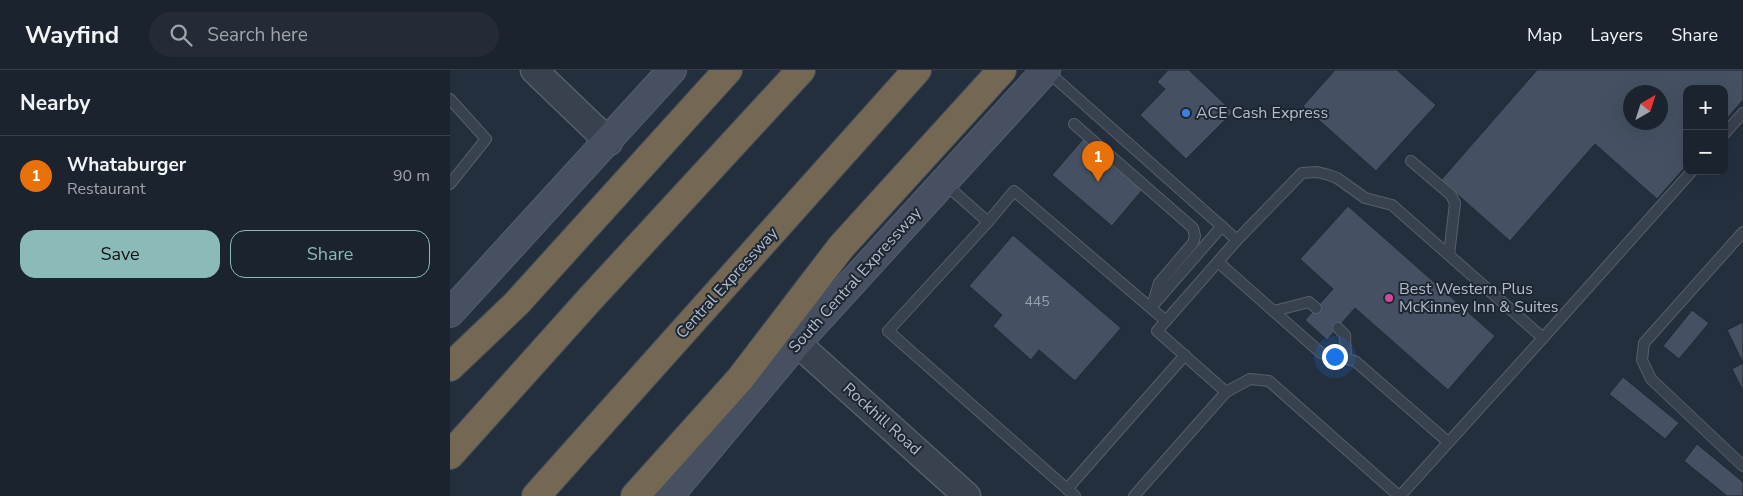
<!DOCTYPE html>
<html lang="en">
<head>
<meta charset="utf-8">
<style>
  body { margin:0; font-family:"Nunito Sans",sans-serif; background:#242b36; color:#f1f3f6 }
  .controls { position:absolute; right:15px; top:15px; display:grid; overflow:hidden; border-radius:10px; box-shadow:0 5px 20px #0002 }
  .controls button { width:45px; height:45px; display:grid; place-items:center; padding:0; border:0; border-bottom:1px solid #39404a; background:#1b232e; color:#f1f3f6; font:25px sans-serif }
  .compass { position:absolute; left:1173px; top:15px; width:45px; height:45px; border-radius:50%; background:#1b232e; box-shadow:0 5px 20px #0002; rotate:39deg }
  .you { position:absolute; left:884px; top:286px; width:18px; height:18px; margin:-12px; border:4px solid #fff; border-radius:50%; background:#1a73e8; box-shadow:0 0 0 8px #1a73e833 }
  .badge { display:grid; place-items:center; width:32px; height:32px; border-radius:50%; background:#8bbbb9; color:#fff; font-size:16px; font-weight:700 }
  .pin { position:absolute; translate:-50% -41px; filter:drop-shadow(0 1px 2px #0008) }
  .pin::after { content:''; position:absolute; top:26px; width:18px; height:15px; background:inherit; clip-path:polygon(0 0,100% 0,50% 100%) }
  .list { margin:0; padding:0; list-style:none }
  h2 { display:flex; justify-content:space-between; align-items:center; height:65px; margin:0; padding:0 20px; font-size:21px }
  h2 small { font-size:16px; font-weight:400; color:#a0a4aa }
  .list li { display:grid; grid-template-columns:32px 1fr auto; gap:15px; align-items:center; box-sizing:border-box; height:80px; padding:0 20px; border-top:1px solid #39404a }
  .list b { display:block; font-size:19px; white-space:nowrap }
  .list p { margin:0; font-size:16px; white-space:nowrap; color:#a0a4aa }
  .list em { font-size:16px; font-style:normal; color:#a0a4aa }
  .actions { display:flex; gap:10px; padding:15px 20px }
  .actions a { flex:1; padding:11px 0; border:1px solid #8bbbb9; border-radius:15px; text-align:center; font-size:18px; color:#8bbbb9 }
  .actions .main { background:#8bbbb9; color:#111 }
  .icon { flex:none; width:28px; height:28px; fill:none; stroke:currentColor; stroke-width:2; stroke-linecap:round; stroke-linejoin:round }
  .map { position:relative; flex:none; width:1293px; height:426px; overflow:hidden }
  header { display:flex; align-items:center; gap:30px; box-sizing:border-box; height:70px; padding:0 25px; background:#1b232e; border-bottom:1px solid #39404a }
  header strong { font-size:24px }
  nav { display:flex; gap:28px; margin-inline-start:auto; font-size:18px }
  .search { width:350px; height:45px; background:#242b36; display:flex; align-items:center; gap:12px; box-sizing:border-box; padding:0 18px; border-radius:28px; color:#a0a4aa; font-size:19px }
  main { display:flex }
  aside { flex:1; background:#1b232e }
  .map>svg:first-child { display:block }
  .building { fill:#455162; stroke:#1f2835; fill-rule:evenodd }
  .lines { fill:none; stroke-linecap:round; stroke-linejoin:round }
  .service-casing { stroke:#565f6c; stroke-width:12 }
  .tertiary-casing { stroke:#565f6c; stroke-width:29 }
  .secondary-casing { stroke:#565f6c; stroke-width:30 }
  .motorway-casing { stroke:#434c59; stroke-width:30 }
  .service { stroke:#38414e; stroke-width:10 }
  .tertiary { stroke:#38414e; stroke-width:26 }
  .secondary { stroke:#465061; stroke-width:28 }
  .motorway { stroke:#746855; stroke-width:28 }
  .shop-dot { fill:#3f7fe0; stroke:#1d2633; stroke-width:2 }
  .hotel-dot { fill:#d1479c; stroke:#1d2633; stroke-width:2 }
  .labels { text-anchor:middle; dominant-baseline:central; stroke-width:4; stroke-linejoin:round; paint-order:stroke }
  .number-label { font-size:14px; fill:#98a1af }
  .poi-label { font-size:16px; fill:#b4bcc9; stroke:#1d2633; text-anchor:start }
  .street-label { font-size:16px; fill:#b4bcc9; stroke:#1d2633 }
</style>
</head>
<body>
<header>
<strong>Wayfind</strong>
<div class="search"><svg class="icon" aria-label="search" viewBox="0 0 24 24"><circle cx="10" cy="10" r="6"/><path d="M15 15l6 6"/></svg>Search here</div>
<nav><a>Map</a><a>Layers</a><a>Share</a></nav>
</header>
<main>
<aside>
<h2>Nearby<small></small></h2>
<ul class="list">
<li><span class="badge" style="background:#e8710a">1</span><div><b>Whataburger</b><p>Restaurant</p></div><em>90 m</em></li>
</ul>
<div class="actions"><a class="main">Save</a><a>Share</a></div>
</aside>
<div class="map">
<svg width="1293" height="426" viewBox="0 0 1293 426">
  <rect width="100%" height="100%" fill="#242f3e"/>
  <g class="building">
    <polygon points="718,0 739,0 783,42 736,89 690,45 715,19 707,12"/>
    <polygon points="885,0 947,0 986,35 926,101 853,36"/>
    <path d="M1087 0H1293V30L1274 52V19H1237V95L1207 129 1145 74 1060 171 991 110ZM1180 22H1210V52H1180Z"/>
    <polygon points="634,68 693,119 662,156 602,105"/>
    <polygon points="898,136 1045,266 998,320 905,238 877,270 855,250 883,219 850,189"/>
    <polygon points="563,165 671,258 625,311 589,280 581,290 543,256 552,245 519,216"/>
    <polygon points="1242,240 1259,253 1229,289 1213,276"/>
    <polygon points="1293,252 1293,293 1277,260"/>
    <polygon points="1293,293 1293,321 1282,299"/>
    <polygon points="1173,307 1229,353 1215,369 1159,324"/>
    <polygon points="1247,374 1293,412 1293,426 1277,426 1234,391"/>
  </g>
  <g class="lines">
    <defs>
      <g id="service">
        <polyline points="597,1 787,170"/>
        <polyline points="0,29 36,69 0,114"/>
        <polyline points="624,54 743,158 745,166 743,173 709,213 702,236"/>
        <polyline points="1274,64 1293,43"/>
        <polyline points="961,91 1001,125 1005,133 999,185"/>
        <polyline points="494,113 538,152 438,261 625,426"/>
        <polyline points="538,152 564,121 716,251"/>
        <polyline points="1293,162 1194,273 1192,290 1201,309 1293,396"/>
        <polyline points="768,192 871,283 905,291 998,372"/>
        <polyline points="704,234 772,156"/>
        <polyline points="824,241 859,232 866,238"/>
        <polyline points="888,258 895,265 896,289"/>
        <polyline points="1093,268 1242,101"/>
        <polyline points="776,322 707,261 787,170 852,103 867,102 879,105 887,108 915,128 942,135 1093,268 950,426"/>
        <polyline points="617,419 735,285"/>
        <polyline points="684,426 776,322 800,309 819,311 949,426"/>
      </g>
      <g id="tertiary">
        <polyline points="84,0 159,72"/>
        <polyline points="347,273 517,426"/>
      </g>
      <g id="secondary">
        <polyline points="0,243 222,0"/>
        <polyline points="219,426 347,273 596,0"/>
      </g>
      <g id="motorway">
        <polyline points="0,297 67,233 278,0"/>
        <polyline points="0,385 140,229 351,0"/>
        <polyline points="86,426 467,0"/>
        <polyline points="185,426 290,309 391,177 552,0"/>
      </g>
    </defs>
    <use href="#service" class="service-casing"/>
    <use href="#tertiary" class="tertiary-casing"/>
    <use href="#secondary" class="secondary-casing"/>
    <use href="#motorway" class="motorway-casing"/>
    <use href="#service" class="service"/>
    <use href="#tertiary" class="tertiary"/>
    <use href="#secondary" class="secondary"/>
    <use href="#motorway" class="motorway"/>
  </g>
  <circle class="shop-dot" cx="736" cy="43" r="5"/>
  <circle class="hotel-dot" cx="939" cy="228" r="5"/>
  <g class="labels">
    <g class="number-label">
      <text x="587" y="231">445</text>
    </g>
    <g class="poi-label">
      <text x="746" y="43">ACE Cash Express</text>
      <text x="949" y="219">Best Western Plus<tspan x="949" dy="18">McKinney Inn &amp; Suites</tspan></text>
    </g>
    <g class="street-label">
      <text transform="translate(405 210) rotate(-48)">South Central Expressway</text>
      <text transform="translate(277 213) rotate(-48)">Central Expressway</text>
      <text transform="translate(432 349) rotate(42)">Rockhill Road</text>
    </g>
  </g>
</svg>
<div class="controls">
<button>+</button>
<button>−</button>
</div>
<svg class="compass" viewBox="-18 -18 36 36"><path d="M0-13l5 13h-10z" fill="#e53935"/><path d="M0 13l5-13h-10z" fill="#a0a4aa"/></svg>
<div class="you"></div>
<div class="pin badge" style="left:648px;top:112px;background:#e8710a">1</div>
</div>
</main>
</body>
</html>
